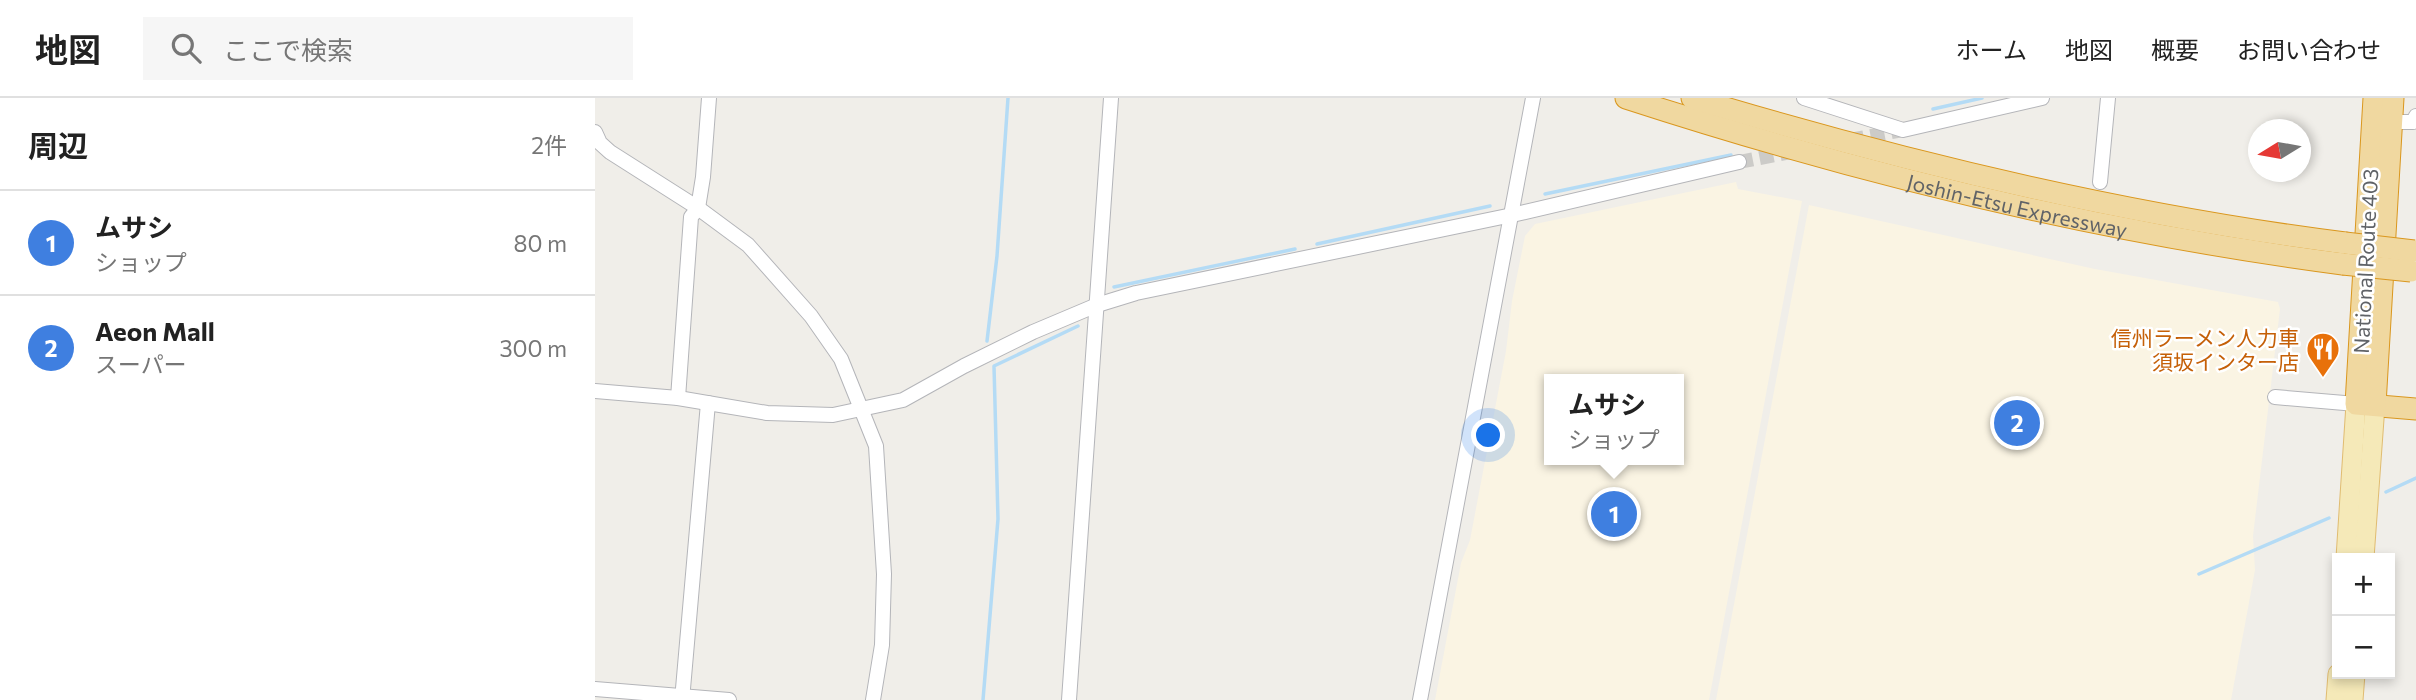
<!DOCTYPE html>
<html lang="ja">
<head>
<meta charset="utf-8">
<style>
  body { margin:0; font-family:Commissioner,"Noto Sans JP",sans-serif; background:#f6f6f6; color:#222 }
  .controls { position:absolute; right:21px; bottom:21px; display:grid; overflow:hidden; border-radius:0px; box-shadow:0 4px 10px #0003 }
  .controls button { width:63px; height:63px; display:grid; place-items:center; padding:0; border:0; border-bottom:2px solid #e0e0e0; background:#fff; color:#222; font:35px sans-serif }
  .compass { position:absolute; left:1653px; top:21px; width:63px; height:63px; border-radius:50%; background:#fff; box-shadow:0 4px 10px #0003; rotate:259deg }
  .you { position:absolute; left:894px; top:338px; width:24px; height:24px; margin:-18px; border:5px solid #fff; border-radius:50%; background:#1a73e8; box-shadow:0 0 0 10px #1a73e833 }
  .badge { display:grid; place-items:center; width:46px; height:46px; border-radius:50%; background:#0f766e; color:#fff; font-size:23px; font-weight:700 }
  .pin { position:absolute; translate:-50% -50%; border:4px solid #fff; box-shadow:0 2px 7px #0006 }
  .popup { position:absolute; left:949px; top:276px; width:140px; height:91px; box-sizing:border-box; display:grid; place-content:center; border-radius:0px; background:#fff; filter:drop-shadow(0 2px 5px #0005); font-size:23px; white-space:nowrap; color:#767676 }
  .popup b { font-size:26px; color:#222 }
  .popup::after { content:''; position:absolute; left:50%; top:100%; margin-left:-14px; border:14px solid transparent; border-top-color:#fff }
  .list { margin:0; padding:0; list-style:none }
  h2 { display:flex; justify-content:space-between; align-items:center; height:91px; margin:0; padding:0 28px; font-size:30px }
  h2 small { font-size:23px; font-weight:400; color:#767676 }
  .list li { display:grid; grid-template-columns:46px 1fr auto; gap:21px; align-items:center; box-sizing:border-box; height:105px; padding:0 28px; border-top:2px solid #e0e0e0 }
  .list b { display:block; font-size:26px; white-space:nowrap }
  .list p { margin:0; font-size:23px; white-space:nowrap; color:#767676 }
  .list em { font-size:23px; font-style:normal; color:#767676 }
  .icon { flex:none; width:38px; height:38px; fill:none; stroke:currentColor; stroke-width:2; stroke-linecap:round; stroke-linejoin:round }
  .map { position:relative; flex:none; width:1821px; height:602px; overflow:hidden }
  header { display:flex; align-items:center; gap:42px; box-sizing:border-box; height:98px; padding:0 35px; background:#fff; border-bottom:2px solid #e0e0e0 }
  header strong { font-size:33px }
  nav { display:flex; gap:38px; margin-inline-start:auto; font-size:24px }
  .search { width:490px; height:63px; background:#f6f6f6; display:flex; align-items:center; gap:18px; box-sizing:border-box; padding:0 24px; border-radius:0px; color:#767676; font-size:26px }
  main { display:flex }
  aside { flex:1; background:#fff }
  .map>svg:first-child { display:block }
  .commercial { fill:#faf4e3; fill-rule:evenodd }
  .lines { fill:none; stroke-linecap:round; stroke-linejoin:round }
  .stream { stroke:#b4dbf5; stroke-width:3.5 }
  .minor-tunnel { stroke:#cccbc8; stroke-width:14; stroke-dasharray:14 7; stroke-linecap:butt }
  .minor-casing { stroke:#b4b5b9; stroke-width:16 }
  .major-casing { stroke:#e0bc71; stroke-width:21 }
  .highway-casing { stroke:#da971e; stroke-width:23 }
  .minor { stroke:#fff; stroke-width:14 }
  .major { stroke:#f5e9b8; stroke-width:19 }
  .highway { stroke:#f0d8a0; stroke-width:21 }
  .highway-bridge-casing { stroke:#da971e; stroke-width:23; stroke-linecap:butt }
  .highway-bridge { stroke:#f0d8a0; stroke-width:21 }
  .labels { text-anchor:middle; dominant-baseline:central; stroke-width:5; stroke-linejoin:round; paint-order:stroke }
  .street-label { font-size:21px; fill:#606367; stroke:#fff }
  .food-label { font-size:21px; fill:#c56008; stroke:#fff; text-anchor:end }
</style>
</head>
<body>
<header>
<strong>地図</strong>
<div class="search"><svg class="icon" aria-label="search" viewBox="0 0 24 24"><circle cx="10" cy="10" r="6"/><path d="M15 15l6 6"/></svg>ここで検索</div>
<nav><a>ホーム</a><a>地図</a><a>概要</a><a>お問い合わせ</a></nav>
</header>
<main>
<aside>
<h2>周辺<small>2件</small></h2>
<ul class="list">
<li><span class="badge" style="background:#3f7fe0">1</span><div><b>ムサシ</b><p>ショップ</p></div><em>80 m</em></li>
<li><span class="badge" style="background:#3f7fe0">2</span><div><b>Aeon Mall</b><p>スーパー</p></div><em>300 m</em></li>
</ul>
</aside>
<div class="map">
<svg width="1821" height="602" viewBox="0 0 1821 602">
  <rect width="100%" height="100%" fill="#f0eee9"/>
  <g class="commercial">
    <path d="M1141 84 1143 91 1207 103 1114 602H840L866 465 875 442 911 253 917 203 930 138 940 126ZM1084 281V362H954V281Z"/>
    <polygon points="1214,107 1500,171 1683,204 1685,211 1658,438 1660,472 1636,602 1121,602"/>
  </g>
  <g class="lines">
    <g class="stream">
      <polyline points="1338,11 1387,0"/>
      <polyline points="950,96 1136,57"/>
      <polyline points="722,146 895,108"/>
      <polyline points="519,189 700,151"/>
      <polyline points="392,243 402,158 413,0"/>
      <polyline points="1791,394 1821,380"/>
      <polyline points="1604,476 1734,420"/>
      <polyline points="388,602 403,421 399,268 483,228"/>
    </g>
    <g class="minor-tunnel">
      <polyline points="1255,42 1308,32"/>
      <polyline points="1144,64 1201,53"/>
    </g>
    <defs>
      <g id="minor">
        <polyline points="1209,0 1308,32 1447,0"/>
        <polyline points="1797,24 1818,24 1821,18"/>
        <polyline points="0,34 5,45 15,54 103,110 153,147 216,218 246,261 281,348 289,476 287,547 278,602"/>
        <polyline points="1505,84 1513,0"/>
        <polyline points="0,293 83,300 172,315 238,317 308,302 369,268 438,234 502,207 541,195 917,117 1144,64"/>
        <polyline points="1680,299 1761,306"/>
        <polyline points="83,300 96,119 103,110 108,79 114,0"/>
        <polyline points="0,591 134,602"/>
        <polyline points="87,602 113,305"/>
        <polyline points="474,602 516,0"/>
        <polyline points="825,602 938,0"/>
      </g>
      <g id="major">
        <polyline points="1751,460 1761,306"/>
        <polyline points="1769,460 1780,307"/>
        <polyline points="1741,602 1743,576"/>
        <polyline points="1758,602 1760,576"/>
      </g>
      <g id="highway">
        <path id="s1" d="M1031 0C1268 77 1502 134 1748 166"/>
        <path d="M1097 0C1312 65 1528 117 1750 145"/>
        <polyline points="1779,0 1761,306 1821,311"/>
        <polyline points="1780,307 1798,0"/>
      </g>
    </defs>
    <use href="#minor" class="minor-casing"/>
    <use href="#major" class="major-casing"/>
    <use href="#highway" class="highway-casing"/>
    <use href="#minor" class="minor"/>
    <use href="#major" class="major"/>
    <use href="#highway" class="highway"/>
    <defs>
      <g id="highway-bridge">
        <polyline points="1750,145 1819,153"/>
        <polyline points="1748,166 1816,173"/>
      </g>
    </defs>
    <use href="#highway-bridge" class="highway-bridge-casing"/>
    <use href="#highway-bridge" class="highway-bridge"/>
  </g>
  <defs>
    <symbol id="restaurant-pin" viewBox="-11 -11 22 30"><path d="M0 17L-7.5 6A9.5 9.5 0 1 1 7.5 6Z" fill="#e8710a" stroke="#fff"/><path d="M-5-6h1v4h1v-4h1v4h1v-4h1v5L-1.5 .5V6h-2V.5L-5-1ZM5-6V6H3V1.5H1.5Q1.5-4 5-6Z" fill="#fff"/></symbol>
  </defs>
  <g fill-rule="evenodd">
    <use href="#restaurant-pin" x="1709" y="232" width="38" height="52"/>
  </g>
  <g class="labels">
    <g class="street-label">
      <text stroke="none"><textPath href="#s1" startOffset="406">Joshin-Etsu Expressway</textPath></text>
      <text transform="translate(1770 163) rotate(-87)">National Route 403</text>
    </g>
    <g class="food-label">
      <text x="1704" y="239">信州ラーメン人力車<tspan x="1704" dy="24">須坂インター店</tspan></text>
    </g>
  </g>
</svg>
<div class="controls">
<button>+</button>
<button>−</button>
</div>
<svg class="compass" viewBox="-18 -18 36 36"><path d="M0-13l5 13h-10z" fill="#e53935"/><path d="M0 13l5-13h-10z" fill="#767676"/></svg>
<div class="you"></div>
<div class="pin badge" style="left:1019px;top:416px;background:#3f7fe0">1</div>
<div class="popup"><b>ムサシ</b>ショップ</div>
<div class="pin badge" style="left:1422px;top:325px;background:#3f7fe0">2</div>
</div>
</main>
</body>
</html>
